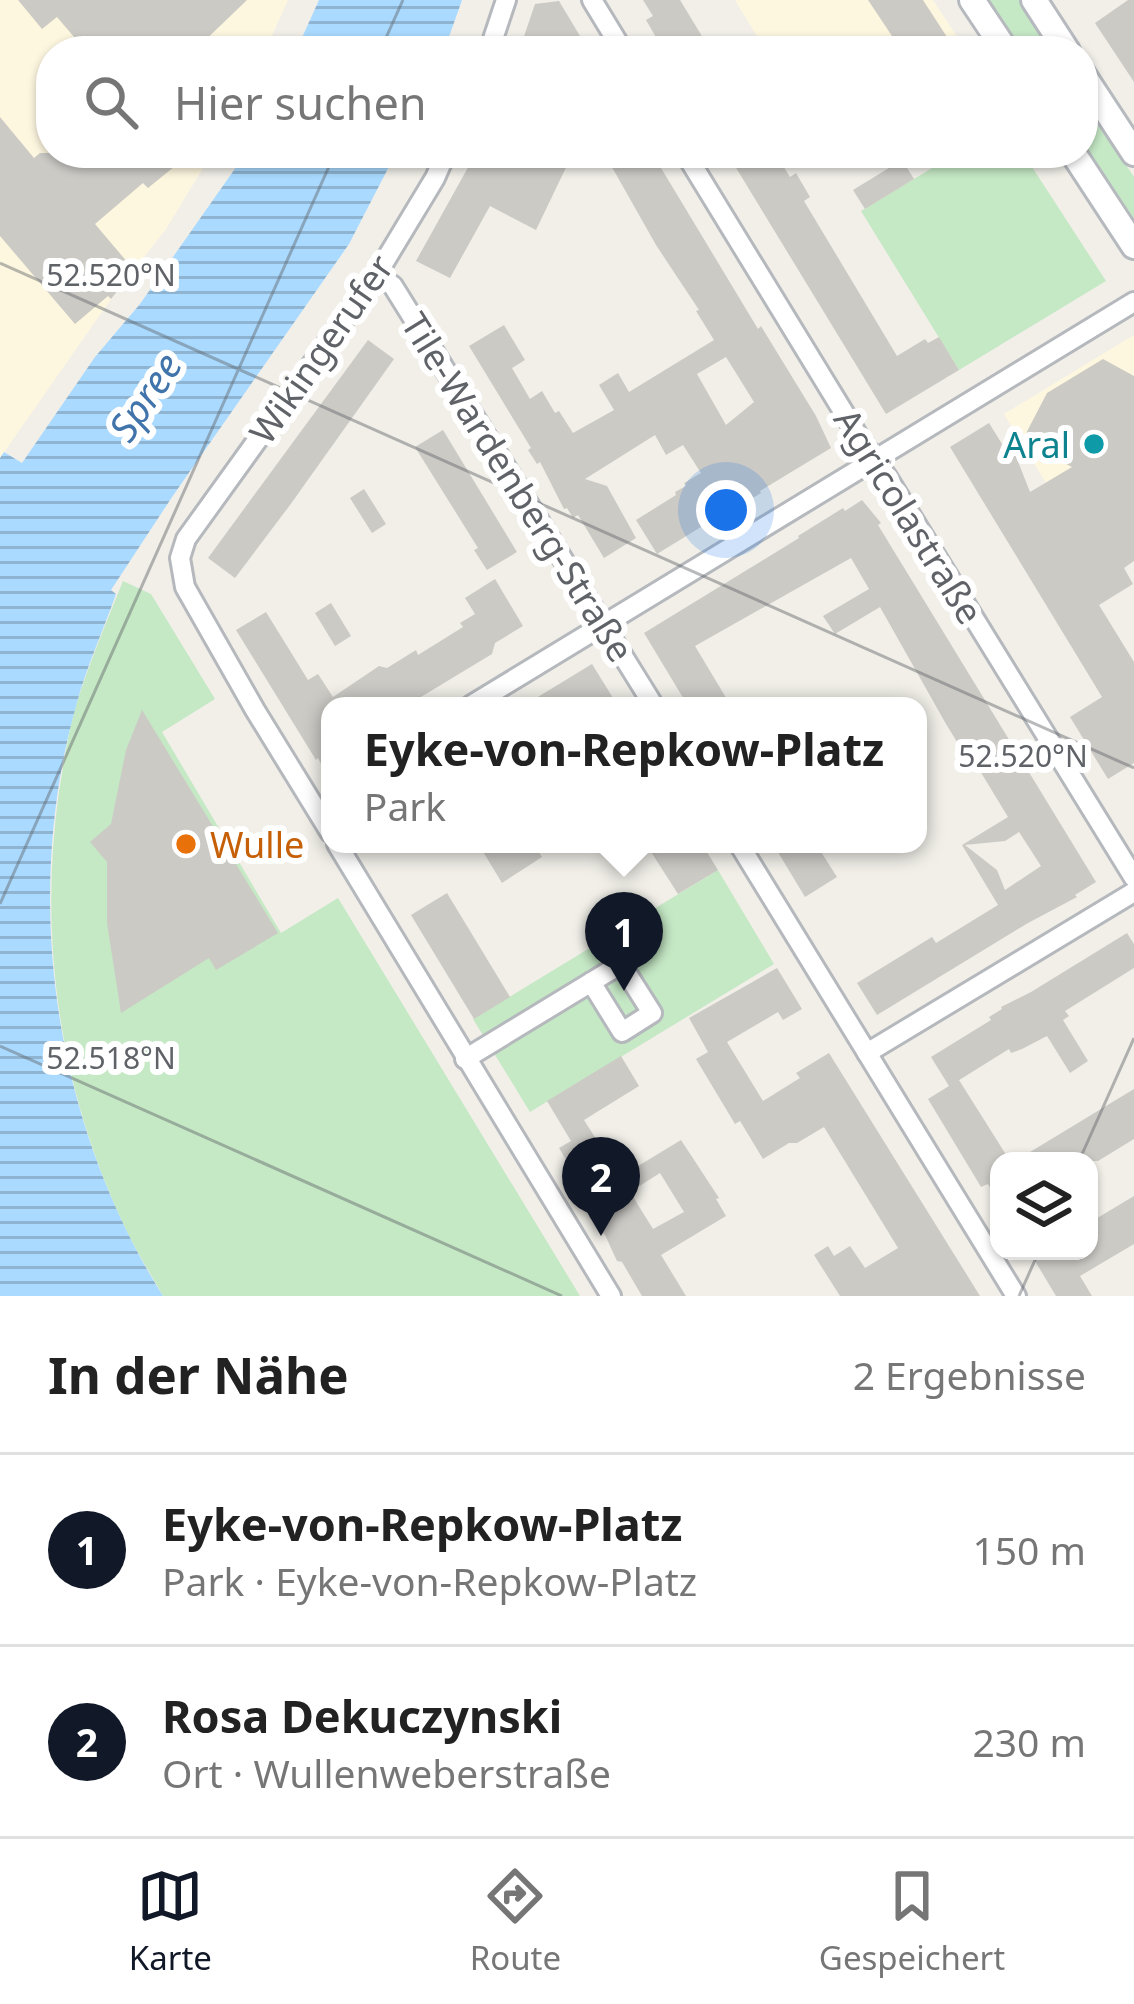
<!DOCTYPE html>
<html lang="de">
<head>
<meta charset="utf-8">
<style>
  body { margin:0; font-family:"Noto Sans",sans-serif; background:#f2f2f2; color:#222 }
  .controls { position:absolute; right:36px; bottom:36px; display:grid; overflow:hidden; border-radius:24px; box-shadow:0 3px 9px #0004 }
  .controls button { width:108px; height:108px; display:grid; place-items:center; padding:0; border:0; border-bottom:3px solid #e0e0e0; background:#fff; color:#222; font:60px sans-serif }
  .you { position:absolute; left:726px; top:510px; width:42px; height:42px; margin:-30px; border:9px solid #fff; border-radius:50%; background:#1a73e8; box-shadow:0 0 0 18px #1a73e833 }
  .badge { display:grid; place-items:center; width:78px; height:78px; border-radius:50%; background:#111827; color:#fff; font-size:39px; font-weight:700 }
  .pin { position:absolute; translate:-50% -99px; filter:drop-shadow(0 3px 6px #0008) }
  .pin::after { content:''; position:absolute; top:63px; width:42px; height:36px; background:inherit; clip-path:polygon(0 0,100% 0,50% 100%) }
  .popup { position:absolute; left:321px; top:697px; width:606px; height:156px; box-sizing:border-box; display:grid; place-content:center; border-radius:24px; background:#fff; filter:drop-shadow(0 3px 9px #0005); font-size:39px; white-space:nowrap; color:#767676 }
  .popup b { font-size:45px; color:#222 }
  .popup::after { content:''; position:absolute; left:50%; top:100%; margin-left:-24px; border:24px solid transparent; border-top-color:#fff }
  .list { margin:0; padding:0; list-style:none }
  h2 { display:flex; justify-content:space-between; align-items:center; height:156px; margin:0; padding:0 48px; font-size:51px }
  h2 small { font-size:39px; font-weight:400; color:#767676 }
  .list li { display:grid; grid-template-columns:78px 1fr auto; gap:36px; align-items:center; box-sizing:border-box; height:192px; padding:0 48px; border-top:3px solid #e0e0e0 }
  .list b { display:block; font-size:45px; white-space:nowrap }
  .list p { margin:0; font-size:39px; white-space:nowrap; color:#767676 }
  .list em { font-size:39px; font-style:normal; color:#767676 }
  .icon { flex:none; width:66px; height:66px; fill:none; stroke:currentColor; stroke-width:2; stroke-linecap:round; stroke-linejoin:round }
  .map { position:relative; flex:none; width:1134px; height:1296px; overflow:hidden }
  .search { position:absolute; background:#fff; box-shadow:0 3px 9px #0004; left:36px; right:36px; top:36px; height:132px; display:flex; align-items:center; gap:30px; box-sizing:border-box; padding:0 42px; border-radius:48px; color:#767676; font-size:45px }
  .sheet { height:540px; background:#fff }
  nav { display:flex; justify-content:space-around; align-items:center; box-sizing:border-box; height:168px; border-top:3px solid #e0e0e0; background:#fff; font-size:33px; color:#767676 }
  nav a { display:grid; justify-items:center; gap:6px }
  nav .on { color:#111827 }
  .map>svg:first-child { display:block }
  .commercial { fill:#fef7e0 }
  .green { fill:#c5e8c5 }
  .water { fill:url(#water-rules) }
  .building { fill:#cccac5; fill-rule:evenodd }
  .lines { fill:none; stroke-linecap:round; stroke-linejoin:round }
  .street-casing { stroke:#b5b8bc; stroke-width:24 }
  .secondary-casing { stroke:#b6babf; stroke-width:30 }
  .street { stroke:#fff; stroke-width:18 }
  .secondary { stroke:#fff; stroke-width:24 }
  .ticks { fill:none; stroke:#5f6368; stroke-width:3; stroke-opacity:0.45 }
  .culture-dot { fill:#0f9aa8; stroke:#fff; stroke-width:4.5 }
  .food-dot { fill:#e8710a; stroke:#fff; stroke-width:4.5 }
  .labels { text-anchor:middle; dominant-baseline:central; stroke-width:12; stroke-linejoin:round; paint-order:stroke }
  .street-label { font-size:36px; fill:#5f6368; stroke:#fff }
  .culture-label { font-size:36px; fill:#0d838f; stroke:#fff; text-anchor:end }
  .food-label { font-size:36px; fill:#c56008; stroke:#fff; text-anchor:start }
  .water-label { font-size:39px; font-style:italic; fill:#4174aa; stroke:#fff }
  .ticks-label { font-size:30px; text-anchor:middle; fill:#5f6368; stroke:#fff; stroke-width:12; stroke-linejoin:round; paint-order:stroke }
</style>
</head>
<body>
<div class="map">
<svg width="1134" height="1296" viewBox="0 0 1134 1296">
  <defs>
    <pattern id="water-rules" width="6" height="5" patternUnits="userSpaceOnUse" patternTransform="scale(3)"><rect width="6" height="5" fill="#aadaff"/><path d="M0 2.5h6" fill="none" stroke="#8eb4d2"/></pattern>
  </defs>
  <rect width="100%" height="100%" fill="#f1efe8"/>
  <g class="commercial">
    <polygon points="0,0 288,0 265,51 51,51 51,153 212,153 166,229 111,299 0,458"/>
    <polygon points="735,0 933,0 966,50 766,51"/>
    <polygon points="1134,335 1134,431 1046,483 1004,414"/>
  </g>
  <g class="green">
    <polygon points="985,0 1019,0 1052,51 1018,51"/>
    <polygon points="1083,99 1134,177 1134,228 1083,150"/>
    <polygon points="957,153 1023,153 1106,281 959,370 861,211"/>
    <path d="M123 581 151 594 215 699 162 732 281 933 338 898 580 1296H163C150 1272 134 1248 123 1223 60 1089 38 939 59 792 64 762 68 731 77 702 90 661 107 621 123 581Z"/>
    <polygon points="718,870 774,964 530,1112 473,1019"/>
  </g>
  <g class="water">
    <polygon points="319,0 462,0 444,51 296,51"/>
    <path d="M246 153H396L349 244 172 497 111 590 116 594C103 631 86 668 76 706 21 902 55 1124 163 1296H0V458L4 452 22 463 95 357 140 304Z"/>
  </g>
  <g class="building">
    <polygon points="18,0 247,0 194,51 86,51 57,17 42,29"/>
    <polygon points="643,0 680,0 711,51 664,51 646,20 653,16"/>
    <polygon points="868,0 923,0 956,51 902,51"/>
    <polygon points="1128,0 1134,0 1134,82 1095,23"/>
    <polygon points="559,1 589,51 519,51 535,4"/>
    <polygon points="0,117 34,158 40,153 164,153 175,166 148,188 143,183 95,224 134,270 111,299 108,296 75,324 0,236"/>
    <polygon points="476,153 573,153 536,230 490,206 450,278 416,261"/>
    <path d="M604 153H652L758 329 761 326 816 416 831 448 760 491 761 493 741 505 740 503 657 554 636 520 676 495 675 492 686 486 684 483 701 473 683 445 666 455 655 435 585 479 607 486 636 538 604 558 578 515 573 518 567 508 564 509 540 462 537 464 528 450 531 448 469 346 504 325 525 360 512 368 530 399 542 391 555 413 559 411 573 433 614 410 599 385 618 373 629 392 714 340 696 311 699 310 656 245ZM726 357 754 402 726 425 697 374Z"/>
    <polygon points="727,153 775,153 790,177 796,173 810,197 804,201 897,356 925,339 928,343 939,337 959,370 886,414"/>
    <polygon points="902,160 914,179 865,209 853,190"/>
    <polygon points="368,340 394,359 290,505 235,578 208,558"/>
    <polygon points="1103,359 1134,376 1134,561 1124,568 1133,584 1099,605 1134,662 1134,763 1108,779 1070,717 1102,697 950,447 989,423 1012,460 1015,454 1030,492 1072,467 1022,441 1047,393"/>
    <polygon points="443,430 517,552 487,570 474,550 478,548 415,447"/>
    <polygon points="364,489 386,524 372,533 350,498"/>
    <path d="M862 500 881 523 878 525 1096 882 1075 895 1077 897 1028 923 877 1015 857 983 932 937 936 943 998 905 962 845 1008 817 977 766 973 768 946 724 880 607 835 634 823 616 869 589 851 558 695 646 731 706H688L644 633 799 538 798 536 843 508 845 511ZM1019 832 1041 866 1005 890 997 870 965 845 1005 841Z"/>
    <polygon points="495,579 523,626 495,643 492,654 406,706 330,706 330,781 318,758 316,760 236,630 266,612 308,680 318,674 333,697 379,666 387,668 416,650 418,655 463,627 460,623 475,614 465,598"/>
    <polygon points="331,603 351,636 335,646 315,613"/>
    <polygon points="592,664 618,706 523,706"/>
    <polygon points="142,710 278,933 216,970 209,958 121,1013 107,923 107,862 90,842 111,824 126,750"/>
    <polygon points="492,844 534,844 542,857 502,883 482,850"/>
    <polygon points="646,844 702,844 718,870 678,894"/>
    <polygon points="773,844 816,844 837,877 805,897"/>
    <polygon points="447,893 510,997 474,1019 411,915"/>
    <polygon points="1127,933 1134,944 1134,968 1065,1011 1069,1016 1063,1020 1088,1061 1070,1073 1047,1036 1022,1049 1011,1053 1009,1049 956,1082 959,1080 1010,1161 999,1161 999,1202 988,1184 981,1187 928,1099 949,1086 931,1057 991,1020 989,1017 1002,1009 1001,1007 1031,992"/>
    <polygon points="777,968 802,1009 783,1020 778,1012 727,1042 763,1101 800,1078 796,1073 829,1053 980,1296 840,1296 814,1255 828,1246 834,1256 850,1246 865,1268 898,1248 824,1127 797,1143 789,1143 763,1159 740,1121 735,1124 696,1059 708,1052 689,1018"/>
    <path d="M621 1056 639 1086 584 1120 620 1177 681 1140 719 1198 716 1199 726 1216 661 1255 686 1296H642L622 1262 617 1261 605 1235 589 1217 591 1211 583 1199 588 1196 559 1148 571 1141 547 1101ZM660 1173 684 1212 653 1229 630 1192Z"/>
    <polygon points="1134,1089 1134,1139 1098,1161 1015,1161"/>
    <polygon points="1134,1196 1134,1244 1080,1276 1092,1296 1056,1296 1029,1251 1089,1251 1089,1223"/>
  </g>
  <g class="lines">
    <defs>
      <g id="street">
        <polyline points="592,0 623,51"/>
        <polyline points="489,51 506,0"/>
        <polyline points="685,153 860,439 887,477 1134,878"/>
        <polyline points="377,274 393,286 654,706"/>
        <polyline points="470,706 1134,302"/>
        <polyline points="330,832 255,710 185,587 180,558 186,539 377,274 435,178 446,153"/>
        <polyline points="337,844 611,1296"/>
        <polyline points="739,844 1016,1296"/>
        <polyline points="867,1053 1134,892"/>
        <polyline points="465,1059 621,964 652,1013 622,1032 591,982"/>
      </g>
      <g id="secondary">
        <polyline points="972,0 1006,51"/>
        <polyline points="1034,0 1067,51"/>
        <polyline points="1083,75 1134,153"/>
        <polyline points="1073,153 1134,246"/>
      </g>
    </defs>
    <use href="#street" class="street-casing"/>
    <use href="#secondary" class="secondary-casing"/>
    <use href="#street" class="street"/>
    <use href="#secondary" class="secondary"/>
  </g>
  <path class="ticks" d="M380 51 403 0M0 263 1134 768M0 904 335 153M0 1046 562 1296M1079 1161 1134 1038M1019 1296 1039 1251"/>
  <circle class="culture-dot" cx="1094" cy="444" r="12"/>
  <circle class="food-dot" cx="186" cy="844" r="12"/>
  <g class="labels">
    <g class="street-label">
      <text transform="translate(321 349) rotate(-55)">Wikingerufer</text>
      <text transform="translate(518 487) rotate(58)">Tile-Wardenberg-Straße</text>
      <text transform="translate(909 516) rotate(58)">Agricolastraße</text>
    </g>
    <g class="culture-label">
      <text x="1070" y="444">Aral</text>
    </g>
    <g class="food-label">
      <text x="210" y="844">Wulle</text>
    </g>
    <g class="water-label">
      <text transform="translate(144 396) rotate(-56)">Spree</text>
    </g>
  </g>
  <g class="ticks-label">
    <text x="111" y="286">52.520°N</text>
    <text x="1023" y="767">52.520°N</text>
    <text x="111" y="1069">52.518°N</text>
  </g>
</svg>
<div class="controls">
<button><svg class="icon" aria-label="layers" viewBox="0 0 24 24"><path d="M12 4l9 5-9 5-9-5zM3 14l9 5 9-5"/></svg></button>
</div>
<div class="you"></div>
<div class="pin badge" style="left:624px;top:991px">1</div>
<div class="popup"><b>Eyke-von-Repkow-Platz</b>Park</div>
<div class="pin badge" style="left:601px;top:1236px">2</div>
<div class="search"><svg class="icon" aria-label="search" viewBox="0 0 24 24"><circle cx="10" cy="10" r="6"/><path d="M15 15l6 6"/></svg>Hier suchen</div>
</div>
<section class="sheet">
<h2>In der Nähe<small>2 Ergebnisse</small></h2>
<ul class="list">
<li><span class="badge">1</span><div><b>Eyke-von-Repkow-Platz</b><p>Park · Eyke-von-Repkow-Platz</p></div><em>150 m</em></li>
<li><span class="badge">2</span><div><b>Rosa Dekuczynski</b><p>Ort · Wullenweberstraße</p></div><em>230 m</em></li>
</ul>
</section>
<nav>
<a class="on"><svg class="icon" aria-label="map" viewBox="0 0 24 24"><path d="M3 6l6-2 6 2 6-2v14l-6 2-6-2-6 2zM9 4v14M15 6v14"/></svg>Karte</a>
<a><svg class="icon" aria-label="directions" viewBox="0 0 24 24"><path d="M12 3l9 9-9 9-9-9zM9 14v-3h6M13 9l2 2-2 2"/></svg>Route</a>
<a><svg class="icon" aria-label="saved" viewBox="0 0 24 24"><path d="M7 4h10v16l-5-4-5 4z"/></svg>Gespeichert</a>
</nav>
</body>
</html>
